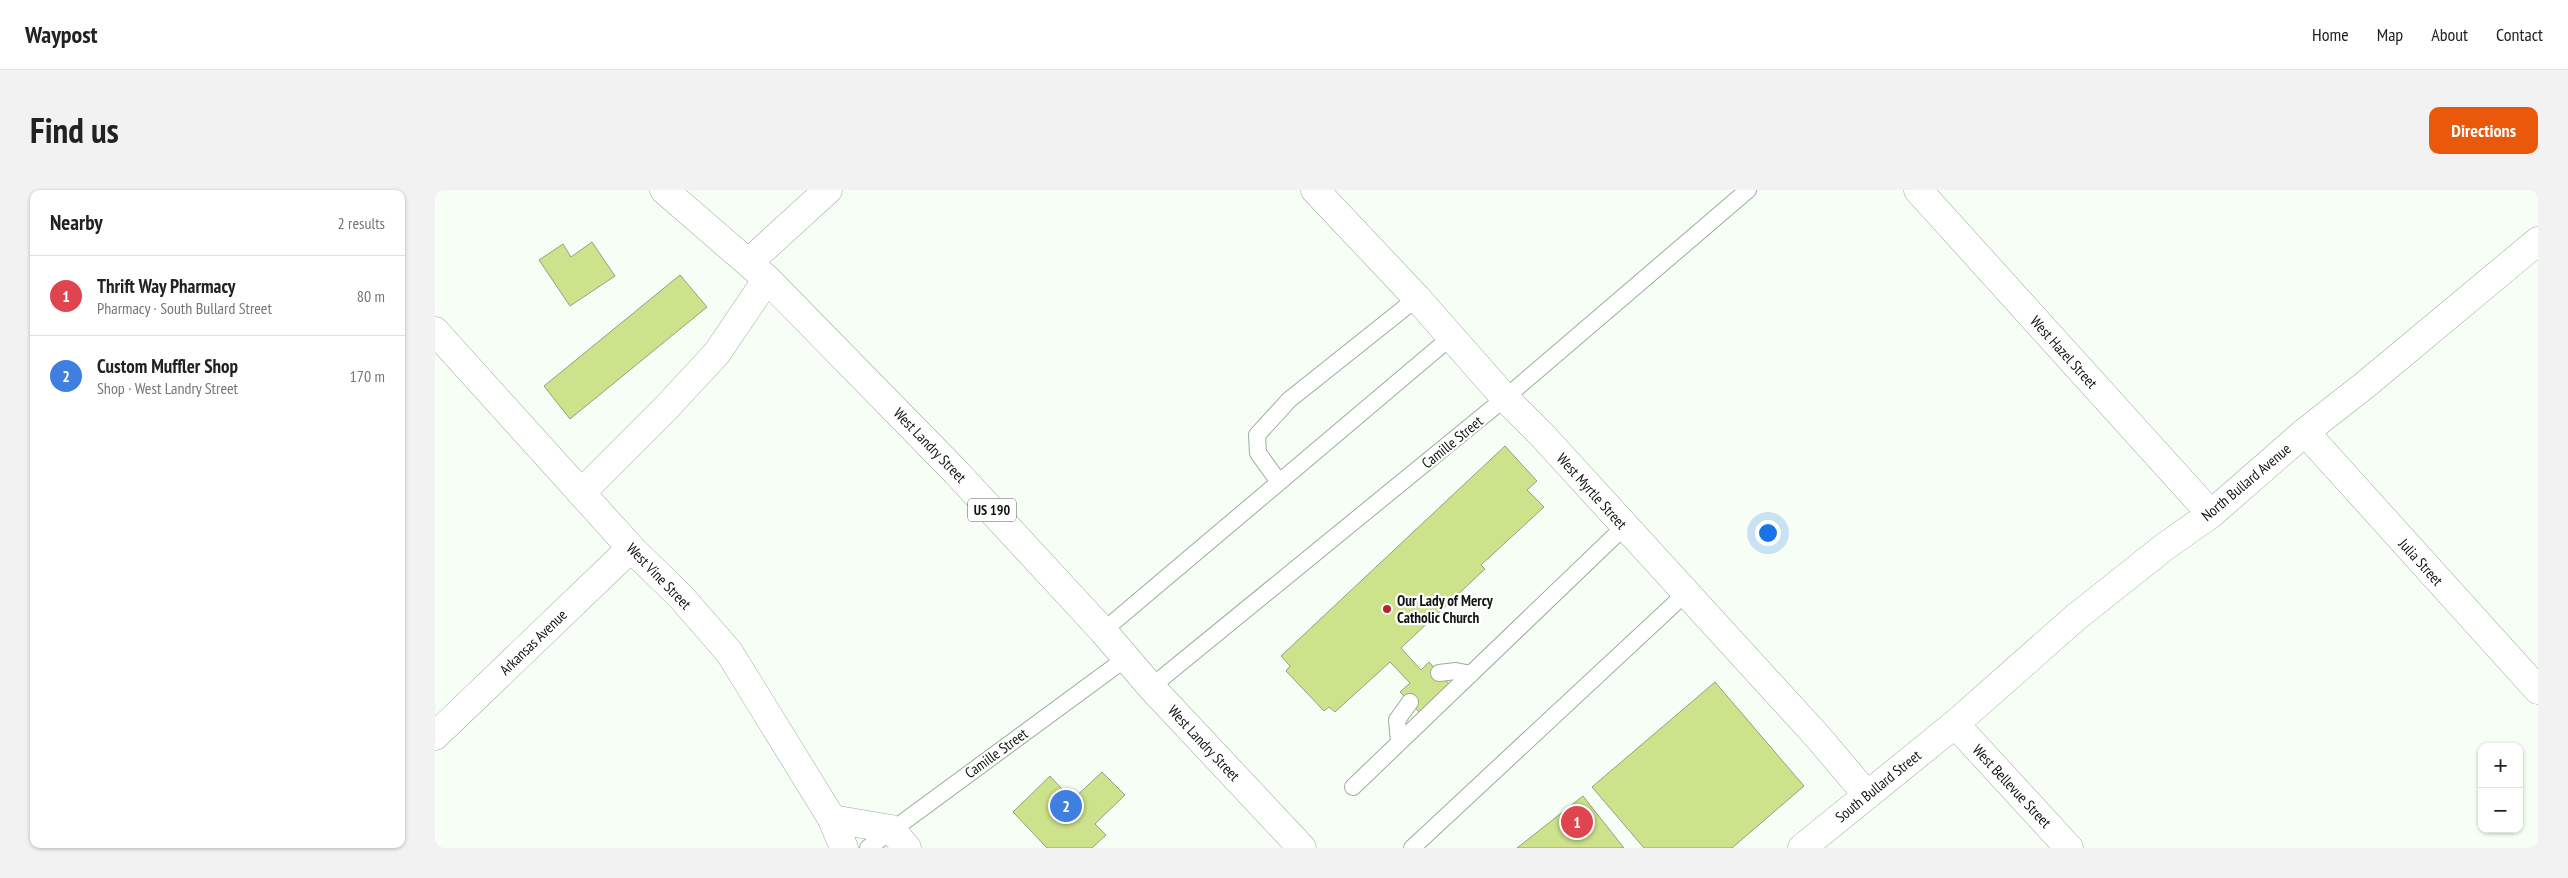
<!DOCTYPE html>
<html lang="en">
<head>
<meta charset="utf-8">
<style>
  body { margin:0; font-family:"PT Sans Narrow",sans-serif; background:#f2f2f2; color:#222 }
  .controls { position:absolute; right:15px; bottom:15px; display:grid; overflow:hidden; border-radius:10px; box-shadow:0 1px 4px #0004 }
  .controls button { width:45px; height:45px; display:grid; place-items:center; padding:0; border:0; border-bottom:1px solid #e0e0e0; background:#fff; color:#222; font:25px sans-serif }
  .you { position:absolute; left:1332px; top:342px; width:18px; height:18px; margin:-12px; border:4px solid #fff; border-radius:50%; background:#1a73e8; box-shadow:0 0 0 8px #1a73e833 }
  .badge { display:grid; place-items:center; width:32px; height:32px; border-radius:50%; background:#ea580c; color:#fff; font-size:16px; font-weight:700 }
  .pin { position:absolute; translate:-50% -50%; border:2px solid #fff; box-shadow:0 1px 5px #0006 }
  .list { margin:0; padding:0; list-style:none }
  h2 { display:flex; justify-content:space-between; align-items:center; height:65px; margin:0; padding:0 20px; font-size:21px }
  h2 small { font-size:16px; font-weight:400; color:#767676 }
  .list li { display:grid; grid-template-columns:32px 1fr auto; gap:15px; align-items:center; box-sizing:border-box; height:80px; padding:0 20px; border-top:1px solid #e0e0e0 }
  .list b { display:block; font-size:19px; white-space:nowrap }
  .list p { margin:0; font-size:16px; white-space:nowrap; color:#767676 }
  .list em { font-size:16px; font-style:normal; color:#767676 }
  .map { position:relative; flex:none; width:2103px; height:658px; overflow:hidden; border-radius:10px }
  header { display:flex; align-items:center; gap:30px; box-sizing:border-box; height:70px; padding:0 25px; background:#fff; border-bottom:1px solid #e0e0e0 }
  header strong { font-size:24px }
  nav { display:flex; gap:28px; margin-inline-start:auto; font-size:18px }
  .intro { display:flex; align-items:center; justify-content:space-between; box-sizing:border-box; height:120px; padding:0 30px }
  h1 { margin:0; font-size:35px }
  .button { padding:12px 22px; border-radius:10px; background:#ea580c; color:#fff; font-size:18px; font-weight:700 }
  main { display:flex; gap:30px; padding:0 30px }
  aside { flex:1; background:#fff; border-radius:10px; box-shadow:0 1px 4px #0004 }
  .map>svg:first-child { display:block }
  .building { fill:#cce28b; stroke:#979e87 }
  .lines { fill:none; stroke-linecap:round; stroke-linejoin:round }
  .service-casing { stroke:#9bad9b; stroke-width:18 }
  .minor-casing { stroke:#9bad9b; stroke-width:29 }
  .trunk-casing { stroke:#9bad9b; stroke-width:29 }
  .service { stroke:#fff; stroke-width:16 }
  .minor { stroke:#fff; stroke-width:28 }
  .trunk { stroke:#fff; stroke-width:28 }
  .poi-dot { fill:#b4232f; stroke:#fff; stroke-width:2 }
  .labels { text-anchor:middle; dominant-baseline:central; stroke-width:4.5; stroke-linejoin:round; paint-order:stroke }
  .shield { fill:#fff; stroke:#585c58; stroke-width:1 }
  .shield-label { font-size:14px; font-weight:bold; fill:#101610 }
  .street-label { font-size:15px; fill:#101610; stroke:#fff }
  .poi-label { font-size:15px; font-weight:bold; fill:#101610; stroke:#fff; text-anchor:start }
</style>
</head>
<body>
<header>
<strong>Waypost</strong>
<nav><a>Home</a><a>Map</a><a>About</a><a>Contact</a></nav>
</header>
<div class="intro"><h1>Find us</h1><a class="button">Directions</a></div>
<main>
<aside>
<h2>Nearby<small>2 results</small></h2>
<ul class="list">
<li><span class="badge" style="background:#e0444e">1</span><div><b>Thrift Way Pharmacy</b><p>Pharmacy · South Bullard Street</p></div><em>80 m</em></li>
<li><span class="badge" style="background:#3f7fe0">2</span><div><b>Custom Muffler Shop</b><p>Shop · West Landry Street</p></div><em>170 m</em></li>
</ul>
</aside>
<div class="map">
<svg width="2103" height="658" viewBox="0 0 2103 658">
  <rect width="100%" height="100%" fill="#f6fef6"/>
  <g class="building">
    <polygon points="157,52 180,86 135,116 104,70 128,54 136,67"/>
    <polygon points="245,85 272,117 135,229 109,196"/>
    <polygon points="1070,256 1102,291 1092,300 1109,317 1046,375 1050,379 966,458 986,480 994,472 1015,495 985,523 965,502 975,493 955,472 900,522 894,517 889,521 851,481 855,476 846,466"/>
    <polygon points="1280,492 1369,596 1297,658 1209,658 1157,597"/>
    <polygon points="667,582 690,605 660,634 671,645 657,658 612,658 578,622 615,586 637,610"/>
    <polygon points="1148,606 1189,658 1082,658"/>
  </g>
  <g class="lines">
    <defs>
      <g id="service">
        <polyline points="844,292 823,263 822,245 854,210 982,108"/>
        <polyline points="668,441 1016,147"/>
        <polyline points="1004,483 1021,481 1036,484"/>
        <polyline points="716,497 1070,208 1313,0"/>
        <polyline points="964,552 962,530 975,512"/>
        <polyline points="918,597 1190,336"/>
        <polyline points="433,658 690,469"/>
        <polyline points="977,658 1251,403"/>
      </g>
      <g id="minor">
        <polyline points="880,0 982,108 1070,208 1107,245 1383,547 1432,605"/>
        <polyline points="1483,0 1776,324"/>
        <polyline points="314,72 393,0"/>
        <polyline points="1870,242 2103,500"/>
        <polyline points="146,303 231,218 282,163 332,89"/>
        <polyline points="1520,534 1634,658"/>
        <polyline points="0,546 196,358"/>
        <polyline points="397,629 456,639 472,658"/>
        <polyline points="1367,658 1520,534 1640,428 1728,358 1776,324 1870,242 1930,195 2103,51"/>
      </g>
      <g id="trunk">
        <polyline points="229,0 332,89 521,282 668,441 716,497 867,658"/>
        <polyline points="0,141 196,358 246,407 294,462 397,629 409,658"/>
      </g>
    </defs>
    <use href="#service" class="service-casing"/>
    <use href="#minor" class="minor-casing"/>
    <use href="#trunk" class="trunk-casing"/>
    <use href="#service" class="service"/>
    <use href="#minor" class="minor"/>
    <use href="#trunk" class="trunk"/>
  </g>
  <circle class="poi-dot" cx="952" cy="419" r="5"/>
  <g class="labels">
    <rect class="shield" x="533" y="308.5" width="48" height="23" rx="4"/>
    <g class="shield-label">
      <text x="557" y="320">US 190</text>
    </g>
    <g class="street-label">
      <text transform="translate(1629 162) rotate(48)">West Hazel Street</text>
      <text transform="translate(1017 252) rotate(-39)">Camille Street</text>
      <text transform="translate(495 255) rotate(46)">West Landry Street</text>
      <text transform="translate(1811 292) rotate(-40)">North Bullard Avenue</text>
      <text transform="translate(1157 301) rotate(48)">West Myrtle Street</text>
      <text transform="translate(1986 372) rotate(48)">Julia Street</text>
      <text transform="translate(224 386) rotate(46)">West Vine Street</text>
      <text transform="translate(98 452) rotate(-44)">Arkansas Avenue</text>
      <text transform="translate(769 553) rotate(47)">West Landry Street</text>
      <text transform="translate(561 563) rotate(-36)">Camille Street</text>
      <text transform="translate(1443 596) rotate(-39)">South Bullard Street</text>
      <text transform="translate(1577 596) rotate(47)">West Bellevue Street</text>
    </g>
    <g class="poi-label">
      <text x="962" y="410">Our Lady of Mercy<tspan x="962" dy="17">Catholic Church</tspan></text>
    </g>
  </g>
</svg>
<div class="controls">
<button>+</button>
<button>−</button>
</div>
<div class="you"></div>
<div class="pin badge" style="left:1142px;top:632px;background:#e0444e">1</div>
<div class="pin badge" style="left:631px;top:616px;background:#3f7fe0">2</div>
</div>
</main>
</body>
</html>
